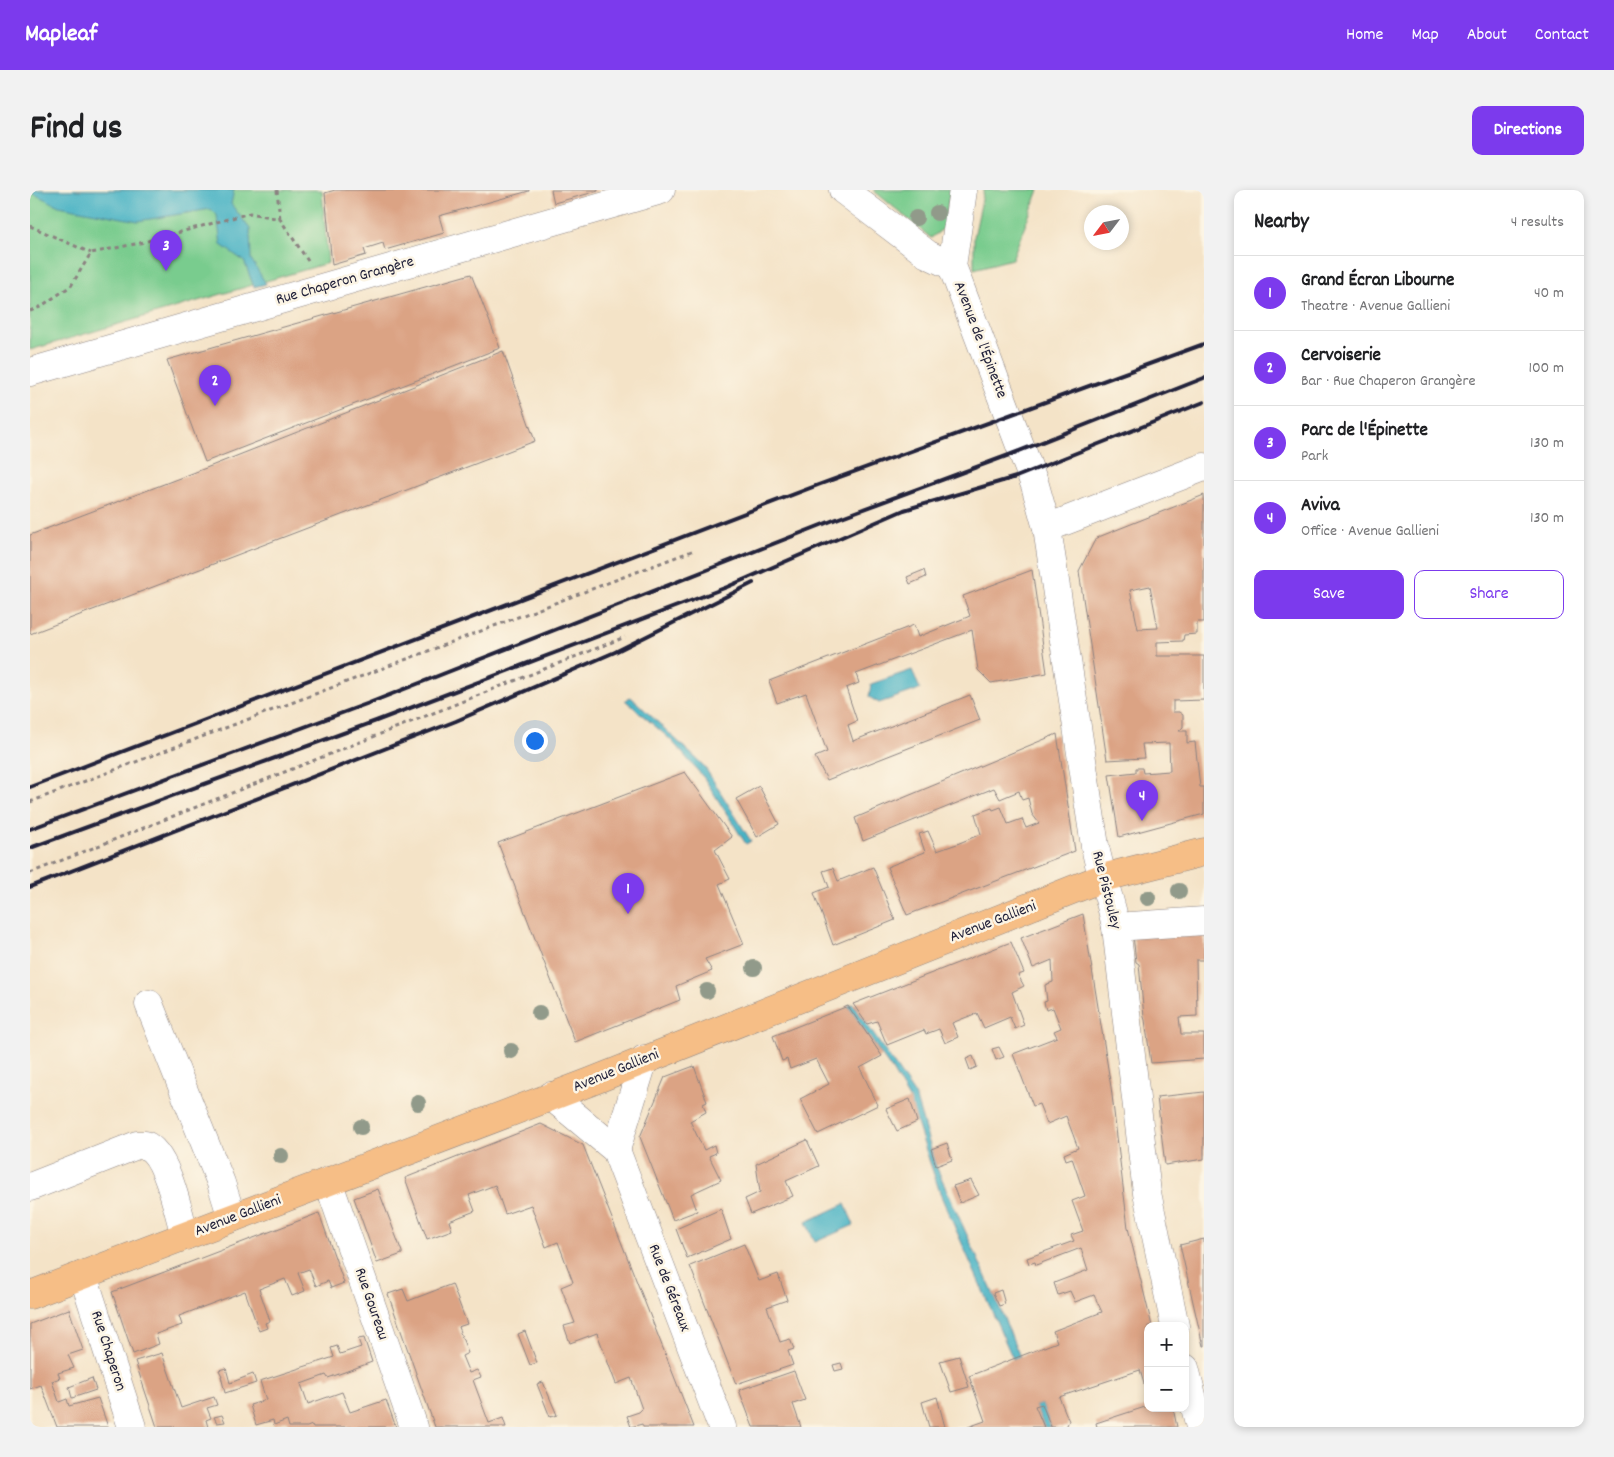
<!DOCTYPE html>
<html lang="en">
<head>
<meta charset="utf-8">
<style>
  body { margin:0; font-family:Dekko,sans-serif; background:#f2f2f2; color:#202124 }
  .controls { position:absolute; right:15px; bottom:15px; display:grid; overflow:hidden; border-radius:10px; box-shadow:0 2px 8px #0003 }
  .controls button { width:45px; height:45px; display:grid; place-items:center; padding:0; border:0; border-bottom:1px solid #e0e0e0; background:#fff; color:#202124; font:25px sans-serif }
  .compass { position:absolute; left:1054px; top:15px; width:45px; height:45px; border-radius:50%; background:#fff; box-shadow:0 2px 8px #0003; rotate:238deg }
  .you { position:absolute; left:504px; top:550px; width:18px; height:18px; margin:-12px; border:4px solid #fff; border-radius:50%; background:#1a73e8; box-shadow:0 0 0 8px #1a73e833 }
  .badge { display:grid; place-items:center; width:32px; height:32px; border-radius:50%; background:#7c3aed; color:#fff; font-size:16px; font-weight:700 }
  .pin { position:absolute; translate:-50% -41px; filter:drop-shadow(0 1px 2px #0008) }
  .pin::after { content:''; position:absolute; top:26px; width:18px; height:15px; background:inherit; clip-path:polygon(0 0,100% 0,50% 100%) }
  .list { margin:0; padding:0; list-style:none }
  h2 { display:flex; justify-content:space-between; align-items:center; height:65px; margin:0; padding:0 20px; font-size:21px }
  h2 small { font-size:16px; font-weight:400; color:#757577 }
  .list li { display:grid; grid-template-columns:32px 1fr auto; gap:15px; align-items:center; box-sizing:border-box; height:75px; padding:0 20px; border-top:1px solid #e0e0e0 }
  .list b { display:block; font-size:19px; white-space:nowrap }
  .list p { margin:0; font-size:16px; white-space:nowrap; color:#757577 }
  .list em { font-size:16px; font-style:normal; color:#757577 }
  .actions { display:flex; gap:10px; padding:15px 20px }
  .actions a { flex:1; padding:11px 0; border:1px solid #7c3aed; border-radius:10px; text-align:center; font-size:18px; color:#7c3aed }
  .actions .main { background:#7c3aed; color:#fff }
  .map { position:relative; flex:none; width:1174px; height:1237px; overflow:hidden; border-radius:10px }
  header { display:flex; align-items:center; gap:30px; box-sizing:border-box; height:70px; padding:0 25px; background:#7c3aed; color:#fff }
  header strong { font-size:24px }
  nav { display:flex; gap:28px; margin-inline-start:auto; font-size:18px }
  .intro { display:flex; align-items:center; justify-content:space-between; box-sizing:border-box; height:120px; padding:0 30px }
  h1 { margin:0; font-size:35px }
  .button { padding:12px 22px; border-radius:10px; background:#7c3aed; color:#fff; font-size:18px; font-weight:700 }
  main { display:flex; gap:30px; padding:0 30px }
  aside { flex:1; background:#fff; border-radius:10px; box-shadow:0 2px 8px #0003 }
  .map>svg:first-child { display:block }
  .green { fill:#79cc8e; stroke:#4e7764 }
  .water { fill:#47b2c4; stroke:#346a80 }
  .building { fill:#dba384; fill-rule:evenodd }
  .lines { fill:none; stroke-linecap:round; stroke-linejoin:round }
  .minor-casing { stroke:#8b8281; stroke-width:29 }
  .major-casing { stroke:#8b8281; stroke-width:29 }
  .path { stroke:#8b8281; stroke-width:3; stroke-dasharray:4 4; stroke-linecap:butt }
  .minor { stroke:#fff; stroke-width:28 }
  .major { stroke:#f6be86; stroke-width:28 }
  .rail { stroke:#22223b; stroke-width:4 }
  .tree { fill:#919a8a }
  .labels { text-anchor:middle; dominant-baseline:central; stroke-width:5; stroke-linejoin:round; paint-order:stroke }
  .street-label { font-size:16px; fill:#22223b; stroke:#fcf5e5 }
</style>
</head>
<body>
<header>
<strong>Mapleaf</strong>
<nav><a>Home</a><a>Map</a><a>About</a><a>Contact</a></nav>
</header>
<div class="intro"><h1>Find us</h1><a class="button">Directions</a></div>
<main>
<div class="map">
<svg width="1174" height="1237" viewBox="0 0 1174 1237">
  <rect width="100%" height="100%" fill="#fcf5e5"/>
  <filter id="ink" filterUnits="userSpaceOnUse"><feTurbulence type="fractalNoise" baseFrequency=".02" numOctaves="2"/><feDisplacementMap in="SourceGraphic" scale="10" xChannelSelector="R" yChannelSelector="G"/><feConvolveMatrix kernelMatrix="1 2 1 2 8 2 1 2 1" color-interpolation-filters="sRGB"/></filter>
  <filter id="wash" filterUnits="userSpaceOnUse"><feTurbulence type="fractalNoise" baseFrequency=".0096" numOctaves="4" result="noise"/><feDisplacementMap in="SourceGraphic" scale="20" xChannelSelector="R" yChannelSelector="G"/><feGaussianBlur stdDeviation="1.12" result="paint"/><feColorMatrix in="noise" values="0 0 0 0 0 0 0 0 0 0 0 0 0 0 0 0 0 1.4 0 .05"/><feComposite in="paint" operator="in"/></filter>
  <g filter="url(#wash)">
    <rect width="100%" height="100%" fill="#f4e3c7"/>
    <g class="green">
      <polygon points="0,0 292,0 298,73 0,160"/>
      <polygon points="843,0 920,0 914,38 901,48"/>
      <polygon points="954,0 1009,0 982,69 944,79 944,47"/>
    </g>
    <g class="water">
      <polygon points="0,0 204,0 201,14 220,39 221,69 236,94 224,97 214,71 191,55 187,25 181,19 108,31 29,16 0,2"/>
      <polygon points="882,480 890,499 849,513 839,507 841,494"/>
      <polygon points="601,507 674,576 721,651 716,654 674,588 641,550 595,510"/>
      <polygon points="823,814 885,905 906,976 969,1116 990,1167 983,1169 911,1006 879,909 862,880 821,821 818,816"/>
      <polygon points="815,1014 824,1035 785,1052 776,1032"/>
      <polygon points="1012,1214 1021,1237 1014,1237 1005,1216"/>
    </g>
    <g id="blocks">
      <g class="building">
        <polygon points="305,0 499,0 499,1 409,26 414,43 355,60 353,53 334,59 336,65 302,75 295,3"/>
        <polygon points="521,0 568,0 568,1 524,13"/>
        <polygon points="441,84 470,158 175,272 137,170"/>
        <polygon points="473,161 505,251 0,444 0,345 176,278"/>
        <path d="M1174 305V432H1167V444L1154 445 1153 451 1127 452V466H1174V510L1143 511V522H1149L1153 525V537L1149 541H1157V553L1165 552 1170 597H1174V624L1089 647 1079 585 1106 582V578H1112L1113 583 1140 581 1139 553 1112 554 1114 568 1077 570 1049 381 1066 348ZM1120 396 1128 438 1108 439 1100 400Z"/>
        <polygon points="894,380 896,387 880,394 877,387"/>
        <polygon points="1002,380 1017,483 961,493 948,480 942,440 826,484 829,493 816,498 827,531 818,535 823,551 940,505 950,530 797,590 785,567 797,562 776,503 747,513 739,491 884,435 888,447 940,426 933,406"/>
        <polygon points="1027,544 1045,661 877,725 857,677 895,662 889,644 898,641 907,661 927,654 951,644 945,624 962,618 963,620 971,617 978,634 992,629 996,638 1009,633 1002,624 998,608 992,610 989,601 970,609 964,598 833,651 825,628"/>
        <polygon points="655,582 702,647 685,660 700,689 689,694 714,754 675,769 682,781 646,796 650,810 545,852 468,653"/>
        <polygon points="729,596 749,634 727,647 706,609"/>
        <polygon points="843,677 865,730 803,755 784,703 799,697 793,681 803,678 808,691"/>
        <polygon points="1053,724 1081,897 1098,1038 1122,1136 1118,1136 1118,1208 1110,1180 1029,1207 1039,1231 1037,1235 1037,1237 1021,1237 1012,1214 1005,1216 1014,1237 938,1237 955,1231 939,1186 1027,1152 1023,1141 1072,1122 1064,1105 1045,1112 1040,1101 1028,1105 1024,1093 1058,1080 1051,1058 1006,1075 1005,1072 999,1074 997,1068 1044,1051 1041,1045 1053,1041 1042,1011 1055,1006 1042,968 1036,970 1034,964 1048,958 1036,926 1017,934 1009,914 1003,916 983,864 1027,847 1024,841 1031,838 1023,818 1016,820 1014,812 1017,811 1015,795 1023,792 1022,770 1003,778 991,748"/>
        <polygon points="1174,741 1174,770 1166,770 1167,826 1149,827 1151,844 1174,844 1174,869 1121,873 1115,830 1114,827 1109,774 1106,772 1103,745"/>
        <polygon points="981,752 994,783 988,785 994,796 982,802 994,835 985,839 980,827 954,838 947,823 922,833 928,847 915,853 909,839 896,844 894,840 857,855 847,831 837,834 823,814"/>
        <polygon points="818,816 852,866 830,878 848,915 788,944 770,909 799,894 786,869 760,879 757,869 752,871 743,846"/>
        <polygon points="969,857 974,867 966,870 962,859"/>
        <polygon points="943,866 947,877 940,880 936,869"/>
        <polygon points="664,876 677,912 673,914 676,922 660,931 674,960 684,955 686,963 679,966 691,990 661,1004 667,1021 643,1030 610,947 635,887"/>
        <polygon points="1174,902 1174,969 1135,975 1127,907"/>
        <polygon points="880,909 887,932 867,941 856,919"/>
        <polygon points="511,934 553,955 664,1237 613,1237 612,1234 601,1237 597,1226 609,1222 612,1219 601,1188 586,1194 567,1143 540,1153 534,1136 545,1133 531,1097 543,1092 528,1052 516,1057 501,1015 475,1024 465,995 439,1005 445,1021 419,1031 422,1040 397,1049 375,988"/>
        <polygon points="777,950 789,976 756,991 763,1006 721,1024 715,1009 730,1002 726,974"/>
        <polygon points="917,953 922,970 906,976 901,959"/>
        <polygon points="941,990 949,1005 930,1013 923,996"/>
        <polygon points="348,999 372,1062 372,1064 347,1073 324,1008"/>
        <polygon points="691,1019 701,1049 657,1068 646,1039"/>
        <polygon points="289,1023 314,1093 301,1098 298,1091 286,1096 279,1079 268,1083 275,1101 262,1106 255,1089 229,1099 240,1131 235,1133 237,1138 229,1141 215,1101 149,1126 152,1135 126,1144 129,1154 103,1164 82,1102"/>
        <polygon points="1174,1049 1174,1156 1173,1156 1150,1055"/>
        <polygon points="714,1054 729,1091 748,1084 757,1110 737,1117 750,1152 760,1149 764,1159 758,1161 763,1175 706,1194 660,1076"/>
        <polygon points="422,1094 437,1134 428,1137 438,1163 432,1166 439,1183 447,1180 451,1187 443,1190 459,1233 473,1228 476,1237 405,1237 358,1104 373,1099 378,1111"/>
        <polygon points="971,1100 975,1114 969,1116 963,1103"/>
        <polygon points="39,1119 53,1160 38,1165 44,1178 28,1183 30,1188 22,1191 29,1212 37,1209 39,1216 68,1208 78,1237 27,1237 11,1195 0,1199 0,1134"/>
        <polygon points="495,1141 507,1173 500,1175 488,1144"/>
        <polygon points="334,1148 342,1172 298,1188 296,1185 271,1194 278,1214 312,1202 320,1222 356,1210 366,1237 283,1237 282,1235 277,1237 259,1237 257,1230 244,1235 243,1230 226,1235 220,1215 236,1210 230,1191 304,1167 301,1158 307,1156 310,1164 331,1157 328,1149"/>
        <polygon points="132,1163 151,1218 184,1207 187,1215 177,1218 181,1228 176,1230 178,1237 127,1237 105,1171"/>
        <polygon points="929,1166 939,1197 921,1202 910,1171"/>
        <polygon points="811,1173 813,1179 805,1181 803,1175"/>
        <polygon points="196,1178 200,1193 223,1184 226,1193 195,1203 191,1186 192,1186 189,1180"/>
        <polygon points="764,1181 775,1210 763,1214 771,1237 723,1237 709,1200"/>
        <polygon points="62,1188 66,1200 42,1208 39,1197"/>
        <polygon points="513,1192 527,1225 520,1227 507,1194"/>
        <polygon points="907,1207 915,1237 899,1237 892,1212"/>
        <polygon points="1118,1216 1118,1218 1143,1218 1147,1237 1067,1237 1066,1233"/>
        <polygon points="192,1225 195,1232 187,1233 184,1227"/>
      </g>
    </g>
  </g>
  <g filter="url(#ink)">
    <use href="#blocks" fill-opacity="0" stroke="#8b8281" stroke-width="1"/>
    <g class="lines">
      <defs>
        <g id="minor">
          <polyline points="813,0 897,64 922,76"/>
          <path d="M933 0 922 76 1005 295 1017 338 1065 656C1070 684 1081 710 1086 737L1117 1003 1145 1136"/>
          <polyline points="0,182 631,0"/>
          <polyline points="1017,338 1174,277"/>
          <polyline points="1086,737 1174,731"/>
          <polyline points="119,814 191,993 202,1028"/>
          <polyline points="521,906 586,960 692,1237"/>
          <polyline points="586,960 614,869"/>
          <polyline points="298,991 384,1237"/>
          <path d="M0 997 107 955C110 955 113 955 115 955 137 963 149 1025 155 1046"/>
          <polyline points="53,1085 102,1237"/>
          <polyline points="1155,1178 1170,1237"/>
        </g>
        <polyline id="major" points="0,1105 560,892 1072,688 1174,662"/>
      </defs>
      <use href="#minor" class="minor-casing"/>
      <use href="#major" class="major-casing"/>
      <g class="path">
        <polyline points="247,0 250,29"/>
        <polyline points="0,36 61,63"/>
        <polyline points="0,121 10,117 41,96 61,63 110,53 220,23 250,29 278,71"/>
        <polyline points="0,612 662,361"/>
        <polyline points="0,683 595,447"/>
      </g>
      <use href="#minor" class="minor"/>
      <use href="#major" class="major"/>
      <g class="rail">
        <polyline points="0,597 788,295 1174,154"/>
        <polyline points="0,639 339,513 809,328 979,265 1174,188"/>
        <polyline points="0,658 346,531 697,397 874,320 986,287 1174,212"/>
        <polyline points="0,697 426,531 585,462 723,393"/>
      </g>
    </g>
    <g class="tree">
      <circle cx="907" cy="23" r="8"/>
      <circle cx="886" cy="28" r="8"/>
      <circle cx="1149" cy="701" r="8"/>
      <circle cx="1118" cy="708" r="8"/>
      <circle cx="724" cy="778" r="8"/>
      <circle cx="677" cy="801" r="8"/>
      <circle cx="509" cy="823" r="8"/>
      <circle cx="481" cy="861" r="8"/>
      <circle cx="388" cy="913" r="8"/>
      <circle cx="331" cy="937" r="8"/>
      <circle cx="251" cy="966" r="8"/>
    </g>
  </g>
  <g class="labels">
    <g class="street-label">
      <text transform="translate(315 91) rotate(-16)">Rue Chaperon Grangère</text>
      <text transform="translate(950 150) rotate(69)">Avenue de l'Épinette</text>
      <text transform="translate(1076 700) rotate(76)">Rue Pistouley</text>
      <text transform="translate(963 732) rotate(-21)">Avenue Gallieni</text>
      <text transform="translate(586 881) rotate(-22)">Avenue Gallieni</text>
      <text transform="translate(208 1026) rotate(-21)">Avenue Gallieni</text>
      <text transform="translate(639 1098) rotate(69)">Rue de Géreaux</text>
      <text transform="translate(341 1114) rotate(71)">Rue Goureau</text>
      <text transform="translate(78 1161) rotate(72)">Rue Chaperon</text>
    </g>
  </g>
</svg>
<div class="controls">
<button>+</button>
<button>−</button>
</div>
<svg class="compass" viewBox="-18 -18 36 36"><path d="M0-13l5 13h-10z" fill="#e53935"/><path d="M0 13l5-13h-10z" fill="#757577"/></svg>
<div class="you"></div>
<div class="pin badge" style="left:598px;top:724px">1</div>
<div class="pin badge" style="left:185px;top:216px">2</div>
<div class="pin badge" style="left:136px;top:81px">3</div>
<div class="pin badge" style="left:1112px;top:631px">4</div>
</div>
<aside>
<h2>Nearby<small>4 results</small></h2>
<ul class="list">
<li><span class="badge">1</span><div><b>Grand Écran Libourne</b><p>Theatre · Avenue Gallieni</p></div><em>40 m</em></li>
<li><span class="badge">2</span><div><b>Cervoiserie</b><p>Bar · Rue Chaperon Grangère</p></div><em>100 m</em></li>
<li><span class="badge">3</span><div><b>Parc de l'Épinette</b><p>Park</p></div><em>130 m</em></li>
<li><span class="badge">4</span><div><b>Aviva</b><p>Office · Avenue Gallieni</p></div><em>130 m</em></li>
</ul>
<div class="actions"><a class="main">Save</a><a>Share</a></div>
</aside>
</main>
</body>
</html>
